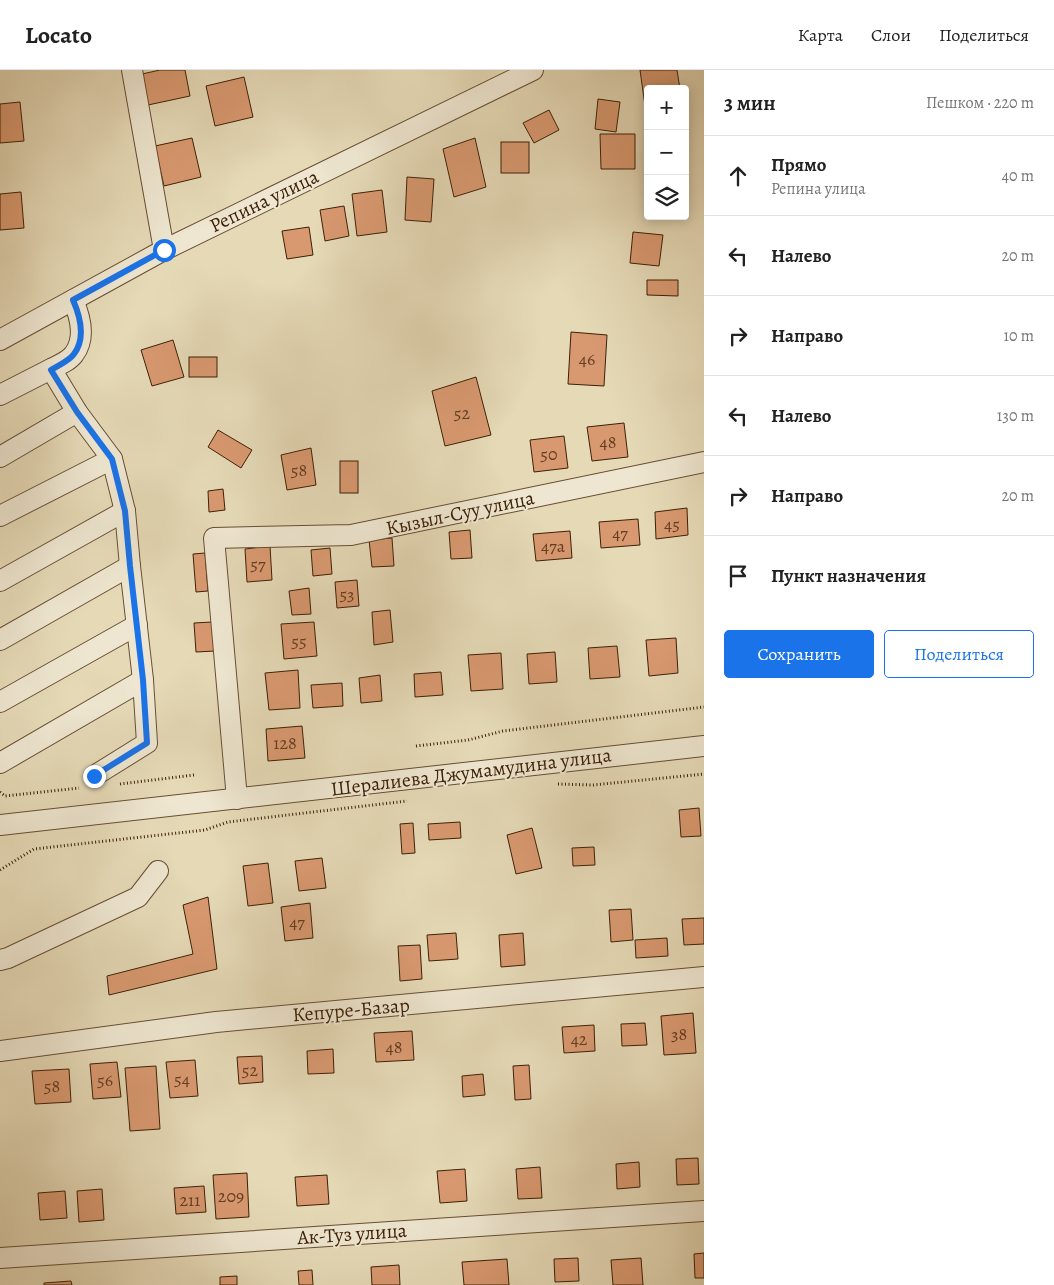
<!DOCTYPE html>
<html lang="ru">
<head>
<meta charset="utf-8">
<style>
  body { margin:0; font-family:Alegreya,serif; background:#f6f6f6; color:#222 }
  .controls { position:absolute; right:15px; top:15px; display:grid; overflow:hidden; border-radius:5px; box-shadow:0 2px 12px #0003 }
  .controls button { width:45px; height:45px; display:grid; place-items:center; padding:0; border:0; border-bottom:1px solid #e0e0e0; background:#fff; color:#222; font:25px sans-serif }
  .stop { position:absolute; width:15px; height:15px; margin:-11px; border:4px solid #1a73e8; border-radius:50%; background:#fff }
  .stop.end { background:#1a73e8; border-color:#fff; box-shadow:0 1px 5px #0008 }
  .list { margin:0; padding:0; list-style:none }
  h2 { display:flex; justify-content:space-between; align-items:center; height:65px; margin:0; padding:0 20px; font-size:21px }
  h2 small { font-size:16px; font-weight:400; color:#767676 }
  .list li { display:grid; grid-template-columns:32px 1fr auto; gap:15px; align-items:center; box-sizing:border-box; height:80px; padding:0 20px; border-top:1px solid #e0e0e0 }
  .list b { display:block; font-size:19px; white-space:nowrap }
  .list p { margin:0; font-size:16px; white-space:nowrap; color:#767676 }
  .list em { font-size:16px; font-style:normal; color:#767676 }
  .actions { display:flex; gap:10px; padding:15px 20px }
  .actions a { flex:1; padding:11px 0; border:1px solid #1a73e8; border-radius:5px; text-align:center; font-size:18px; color:#1a73e8 }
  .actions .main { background:#1a73e8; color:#fff }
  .icon { flex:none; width:28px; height:28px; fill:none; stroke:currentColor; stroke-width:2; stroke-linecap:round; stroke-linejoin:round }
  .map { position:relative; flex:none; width:704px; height:1215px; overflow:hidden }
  header { display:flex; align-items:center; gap:30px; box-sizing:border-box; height:70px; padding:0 25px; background:#fff; border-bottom:1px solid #e0e0e0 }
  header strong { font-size:24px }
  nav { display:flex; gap:28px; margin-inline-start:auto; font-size:18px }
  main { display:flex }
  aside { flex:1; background:#fff }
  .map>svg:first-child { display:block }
  .building { fill:#d99970; stroke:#3d2007 }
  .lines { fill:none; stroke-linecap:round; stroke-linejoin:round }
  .minor-casing { stroke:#674e33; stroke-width:22 }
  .path { stroke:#3d2007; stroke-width:3; stroke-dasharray:1 2.5; stroke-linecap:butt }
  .minor { stroke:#eee6d0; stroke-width:20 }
  .route { stroke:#1a73e8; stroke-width:6 }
  .labels { text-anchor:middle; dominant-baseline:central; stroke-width:4; stroke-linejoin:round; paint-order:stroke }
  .number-label { font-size:18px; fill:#643e21 }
  .street-label { font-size:20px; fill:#3d2007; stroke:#eee6d0 }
</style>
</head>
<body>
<header>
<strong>Locato</strong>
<nav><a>Карта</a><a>Слои</a><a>Поделиться</a></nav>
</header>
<main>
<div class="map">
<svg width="704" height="1215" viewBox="0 0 704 1215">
  <rect width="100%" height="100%" fill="#e5d9b6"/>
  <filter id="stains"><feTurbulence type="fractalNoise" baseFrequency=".004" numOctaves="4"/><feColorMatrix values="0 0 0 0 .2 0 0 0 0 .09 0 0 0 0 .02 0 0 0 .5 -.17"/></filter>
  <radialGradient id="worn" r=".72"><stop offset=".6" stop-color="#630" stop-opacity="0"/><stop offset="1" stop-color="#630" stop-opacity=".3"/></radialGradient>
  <g class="building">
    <polygon points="160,0 185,0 190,26 148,35 142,4"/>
    <polygon points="640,0 677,0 680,19 648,19 648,35 645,36"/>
    <polygon points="244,7 253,47 215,56 206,16"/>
    <polygon points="598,29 620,32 616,62 595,59"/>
    <polygon points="20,32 24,71 0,73 0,34"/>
    <polygon points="549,40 559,60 534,73 523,53"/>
    <polygon points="600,64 635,64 635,99 601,99"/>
    <polygon points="192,68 201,107 164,116 155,76"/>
    <polygon points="475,68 486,117 454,127 443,79"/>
    <rect x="501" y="72" width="28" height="31"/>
    <polygon points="407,107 434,109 431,152 405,150"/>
    <polygon points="382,120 387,162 357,166 352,124"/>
    <polygon points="21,122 24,158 0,160 0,124"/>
    <polygon points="344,136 349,166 325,171 320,140"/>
    <polygon points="309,157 313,185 287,189 282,161"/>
    <polygon points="633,162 663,165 659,196 630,193"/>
    <polygon points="647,210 678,210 678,226 647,225"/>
    <polygon points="571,262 607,265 604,316 568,314"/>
    <polygon points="173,270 184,307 152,316 141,280"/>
    <rect x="189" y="287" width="28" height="20"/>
    <polygon points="476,307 491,365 445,376 432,321"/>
    <polygon points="624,353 628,387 592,391 587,357"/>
    <polygon points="218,360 252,380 241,398 208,377"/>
    <polygon points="564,366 568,398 534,402 530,370"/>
    <polygon points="311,378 316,415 287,420 281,385"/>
    <rect x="340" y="391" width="18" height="32"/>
    <polygon points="223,419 225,440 209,442 208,421"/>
    <polygon points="687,438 688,465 656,469 655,442"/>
    <polygon points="638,449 640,475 601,478 599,452"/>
    <polygon points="470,460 472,488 451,489 449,462"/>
    <polygon points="570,461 572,488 536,491 533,464"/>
    <polygon points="392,468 394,496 372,497 369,470"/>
    <polygon points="270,476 272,510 247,512 245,479"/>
    <polygon points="330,478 332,504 313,506 311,480"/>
    <polygon points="205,483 208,521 196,522 193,484"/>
    <polygon points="357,510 359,536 337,538 335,512"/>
    <polygon points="309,518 311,544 292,545 289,521"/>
    <polygon points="390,540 393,572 374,575 372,542"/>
    <polygon points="212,552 215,581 196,582 194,553"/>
    <polygon points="314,552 317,586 284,589 281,554"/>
    <polygon points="676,568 678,603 649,606 646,570"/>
    <polygon points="617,576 620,607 590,609 588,578"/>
    <polygon points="555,582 557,612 529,614 527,584"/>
    <polygon points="501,583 503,619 471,621 468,585"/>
    <polygon points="298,600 300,638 269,640 265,603"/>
    <polygon points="441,602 443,625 415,627 414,604"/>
    <polygon points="380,605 382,631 361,633 359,608"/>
    <polygon points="342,613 343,636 313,638 311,615"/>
    <polygon points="302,656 305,688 268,691 266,659"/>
    <polygon points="699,738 701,766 681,767 679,740"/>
    <polygon points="460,752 461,768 429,770 428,754"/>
    <polygon points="413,753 415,783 402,784 400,754"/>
    <polygon points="532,758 542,798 516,804 507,765"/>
    <polygon points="594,777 595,795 573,796 572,778"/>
    <polygon points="322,788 326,818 299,821 295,791"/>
    <polygon points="268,793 273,833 248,836 243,796"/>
    <polygon points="208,827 217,899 109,925 107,906 193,884 183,835"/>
    <polygon points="310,833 313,868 285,871 281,837"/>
    <polygon points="631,839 633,870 611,872 609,840"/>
    <polygon points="704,848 704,874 684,875 682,849"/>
    <polygon points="456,863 458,889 429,891 427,865"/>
    <polygon points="523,863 525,895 501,897 499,865"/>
    <polygon points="667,868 668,886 636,888 635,870"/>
    <polygon points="420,875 422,909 400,911 398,876"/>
    <polygon points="693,943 696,983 664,985 661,946"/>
    <polygon points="645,953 647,975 622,976 621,954"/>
    <polygon points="594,955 595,981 564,983 562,957"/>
    <polygon points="412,961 414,990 376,992 374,963"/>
    <polygon points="333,979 334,1003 308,1004 307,981"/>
    <polygon points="262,986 263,1012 239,1014 237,987"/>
    <polygon points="195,990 198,1026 170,1028 166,992"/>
    <polygon points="117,992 121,1027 93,1029 90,994"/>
    <polygon points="529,995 531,1029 515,1030 513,996"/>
    <polygon points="156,996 160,1059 130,1061 125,998"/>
    <polygon points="69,999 71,1032 35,1034 32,1001"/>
    <polygon points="483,1004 485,1025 463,1027 462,1006"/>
    <polygon points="698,1088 699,1114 677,1115 676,1089"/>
    <polygon points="639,1092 640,1117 617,1119 616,1094"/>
    <polygon points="540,1097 542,1128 518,1129 516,1099"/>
    <polygon points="465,1099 467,1131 440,1133 437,1101"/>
    <polygon points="247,1103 249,1147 216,1149 213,1105"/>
    <polygon points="327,1105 329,1134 297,1136 295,1107"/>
    <polygon points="204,1116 206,1142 176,1144 174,1118"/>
    <polygon points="102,1119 104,1150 79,1152 77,1121"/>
    <polygon points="65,1121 67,1148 40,1150 38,1123"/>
    <polygon points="704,1183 704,1208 695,1208 694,1184"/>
    <polygon points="578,1188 579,1211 555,1212 554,1189"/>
    <polygon points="641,1188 643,1215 613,1215 611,1190"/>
    <polygon points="507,1189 509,1215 464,1215 462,1192"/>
    <polygon points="399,1195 400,1215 372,1215 371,1197"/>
    <polygon points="312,1200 313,1215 299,1215 298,1201"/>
    <polygon points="237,1206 237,1215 220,1215 220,1207"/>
    <polygon points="71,1211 72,1215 44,1215 44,1213"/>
  </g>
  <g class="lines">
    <defs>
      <g id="minor">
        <polyline points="132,0 164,180"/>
        <polyline points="0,270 164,180 533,0"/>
        <path d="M51 299C59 295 69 291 74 284 86 268 80 246 73 230"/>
        <polyline points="0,325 51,299 77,342 112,389 125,441 130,496 143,610 147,673 94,706"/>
        <polyline points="0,387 77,342"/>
        <polyline points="0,446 112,389"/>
        <polyline points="0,511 125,441"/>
        <polyline points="0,570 130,496"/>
        <polyline points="0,632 137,555"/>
        <polyline points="0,693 143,610"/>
        <polyline points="237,729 214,468 351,465 704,392"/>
        <polyline points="0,755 704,676"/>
        <polyline points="0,890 8,888 138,827 158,801"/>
        <polyline points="0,981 216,952 704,907"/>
        <polyline points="0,1188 704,1141"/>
      </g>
    </defs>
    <use href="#minor" class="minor-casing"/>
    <g class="path">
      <polyline points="416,676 468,670 503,661 704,637"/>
      <polyline points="120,714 194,705"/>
      <polyline points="558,714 593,715 704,704"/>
      <polyline points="0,722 5,726 79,718"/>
      <polyline points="0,800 34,779 205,760 228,752 407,731"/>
    </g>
    <use href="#minor" class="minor"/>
  </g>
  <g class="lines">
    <path class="route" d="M94 706 147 673 143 610 130 496 125 441 112 389 77 342 51 300C59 295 69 291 74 284 86 268 80 246 73 230L164 180"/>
  </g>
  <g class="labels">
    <g class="number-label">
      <text x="587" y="289">46</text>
      <text x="462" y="343">52</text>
      <text x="608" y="372">48</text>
      <text x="549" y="384">50</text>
      <text x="299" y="400">58</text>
      <text x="672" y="454">45</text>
      <text x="620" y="463">47</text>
      <text x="553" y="476">47а</text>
      <text x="258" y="494">57</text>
      <text x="347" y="524">53</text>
      <text x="299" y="571">55</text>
      <text x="285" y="673">128</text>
      <text x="297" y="852">47</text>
      <text x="679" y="964">38</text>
      <text x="579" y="969">42</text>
      <text x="394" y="977">48</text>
      <text x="250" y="1000">52</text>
      <text x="182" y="1009">54</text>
      <text x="105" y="1010">56</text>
      <text x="52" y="1016">58</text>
      <text x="231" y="1126">209</text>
      <text x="190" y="1130">211</text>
    </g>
    <g class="street-label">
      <text transform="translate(264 131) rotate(-26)">Репина улица</text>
      <text transform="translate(460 443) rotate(-12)">Кызыл-Суу улица</text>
      <text transform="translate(471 702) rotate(-7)">Шералиева Джумамудина улица</text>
      <text transform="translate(351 940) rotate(-5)">Кепуре-Базар</text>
      <text transform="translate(352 1164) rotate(-4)">Ак-Туз улица</text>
    </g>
  </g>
  <rect width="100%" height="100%" filter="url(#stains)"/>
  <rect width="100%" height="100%" fill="url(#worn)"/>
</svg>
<div class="controls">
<button>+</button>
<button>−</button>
<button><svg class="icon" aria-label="layers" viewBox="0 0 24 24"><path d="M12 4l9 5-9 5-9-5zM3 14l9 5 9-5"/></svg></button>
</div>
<div class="stop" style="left:164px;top:180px"></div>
<div class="stop end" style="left:94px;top:706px"></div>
</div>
<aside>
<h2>3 мин<small>Пешком · 220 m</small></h2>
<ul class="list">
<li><svg class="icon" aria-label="ahead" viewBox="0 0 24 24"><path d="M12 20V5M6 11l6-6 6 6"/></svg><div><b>Прямо</b><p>Репина улица</p></div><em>40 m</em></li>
<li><svg class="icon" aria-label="left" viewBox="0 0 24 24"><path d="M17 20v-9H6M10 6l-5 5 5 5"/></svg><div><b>Налево</b></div><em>20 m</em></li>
<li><svg class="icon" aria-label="right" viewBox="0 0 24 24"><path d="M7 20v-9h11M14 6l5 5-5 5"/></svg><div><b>Направо</b></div><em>10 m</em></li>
<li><svg class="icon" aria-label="left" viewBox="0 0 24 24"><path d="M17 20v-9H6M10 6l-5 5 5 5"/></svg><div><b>Налево</b></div><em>130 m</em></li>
<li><svg class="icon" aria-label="right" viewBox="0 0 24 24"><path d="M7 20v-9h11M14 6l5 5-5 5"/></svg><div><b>Направо</b></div><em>20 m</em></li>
<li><svg class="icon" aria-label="arrive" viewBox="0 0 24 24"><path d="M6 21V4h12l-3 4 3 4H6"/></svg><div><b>Пункт назначения</b></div></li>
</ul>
<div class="actions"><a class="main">Сохранить</a><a>Поделиться</a></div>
</aside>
</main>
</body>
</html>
